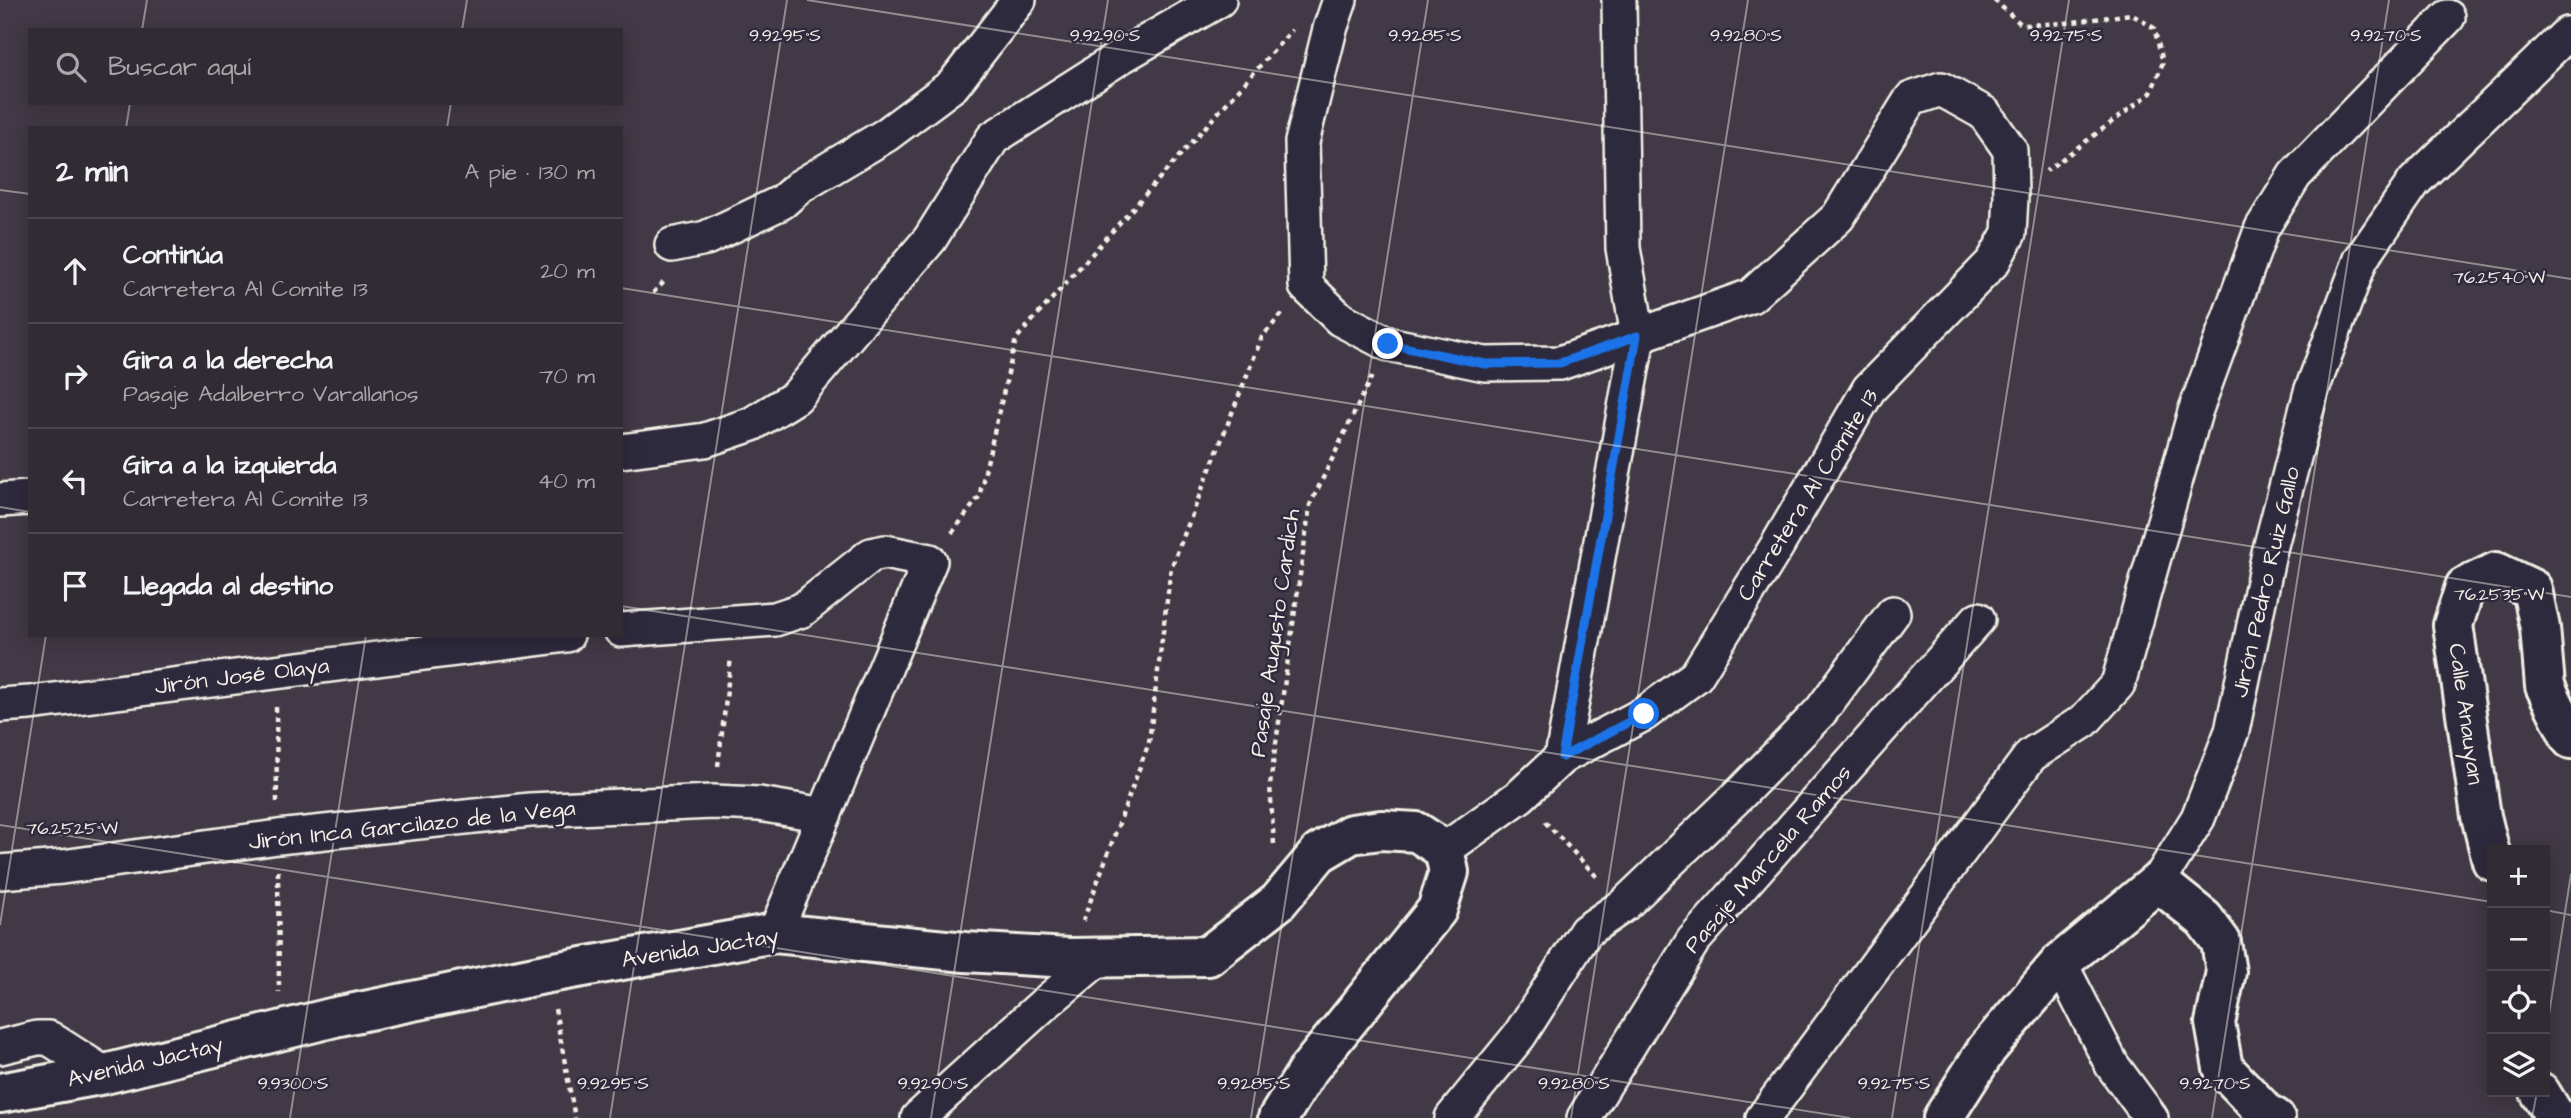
<!DOCTYPE html>
<html lang="es">
<head>
<meta charset="utf-8">
<style>
  body { margin:0; font-family:"Architects Daughter",sans-serif; background:#39333c; color:#f1f3f6 }
  .controls { position:absolute; right:21px; bottom:21px; display:grid; overflow:hidden; border-radius:0px; box-shadow:0 4px 18px #0003 }
  .controls button { width:63px; height:63px; display:grid; place-items:center; padding:0; border:0; border-bottom:2px solid #4c474f; background:#312b34; color:#f1f3f6; font:35px sans-serif }
  .stop { position:absolute; width:21px; height:21px; margin:-16px; border:5px solid #1a73e8; border-radius:50%; background:#fff }
  .stop.end { background:#1a73e8; border-color:#fff; box-shadow:0 2px 7px #0008 }
  .list { margin:0; padding:0; list-style:none }
  h2 { display:flex; justify-content:space-between; align-items:center; height:91px; margin:0; padding:0 28px; font-size:30px }
  h2 small { font-size:23px; font-weight:400; color:#a8a7ac }
  .list li { display:grid; grid-template-columns:46px 1fr auto; gap:21px; align-items:center; box-sizing:border-box; height:105px; padding:0 28px; border-top:2px solid #4c474f }
  .list b { display:block; font-size:26px; white-space:nowrap }
  .list p { margin:0; font-size:23px; white-space:nowrap; color:#a8a7ac }
  .list em { font-size:23px; font-style:normal; color:#a8a7ac }
  .icon { flex:none; width:38px; height:38px; fill:none; stroke:currentColor; stroke-width:2; stroke-linecap:round; stroke-linejoin:round }
  .map { position:relative; flex:none; width:2571px; height:1118px; overflow:hidden }
  .search { position:absolute; background:#312b34; box-shadow:0 4px 18px #0003; left:28px; top:28px; width:595px; height:77px; display:flex; align-items:center; gap:18px; box-sizing:border-box; padding:0 24px; border-radius:0px; color:#a8a7ac; font-size:26px }
  .panel { position:absolute; background:#312b34; box-shadow:0 4px 18px #0003; left:28px; top:126px; width:595px; height:511px; border-radius:0px }
  .map>svg:first-child { display:block }
  .lines { fill:none; stroke-linecap:round; stroke-linejoin:round }
  .street-casing { stroke:#f4f1e8; stroke-width:38 }
  .secondary-casing { stroke:#f4f1e8; stroke-width:44 }
  .path { stroke:#f4f1e8; stroke-width:4.5; stroke-dasharray:5 5; stroke-linecap:butt }
  .street { stroke:#2f2a3d; stroke-width:33 }
  .secondary { stroke:#2f2a3d; stroke-width:38 }
  .route { stroke:#1a73e8; stroke-width:9 }
  .ticks { fill:none; stroke:#f4f1e8; stroke-width:2; stroke-opacity:0.45 }
  .labels { text-anchor:middle; dominant-baseline:central; stroke-width:5; stroke-linejoin:round; paint-order:stroke }
  .street-label { font-size:23px; fill:#f4f1e8; stroke:#2f2a3d }
  .ticks-label { font-size:18px; text-anchor:middle; fill:#f4f1e8; stroke:#2f2a3d; stroke-width:5; stroke-linejoin:round; paint-order:stroke }
</style>
</head>
<body>
<div class="map">
<svg width="2571" height="1118" viewBox="0 0 2571 1118">
  <rect width="100%" height="100%" fill="#413945"/>
  <filter id="ink" filterUnits="userSpaceOnUse"><feTurbulence type="fractalNoise" baseFrequency=".0143" numOctaves="2"/><feDisplacementMap in="SourceGraphic" scale="14" xChannelSelector="R" yChannelSelector="G"/><feConvolveMatrix kernelMatrix="1 2 1 2 8 2 1 2 1" color-interpolation-filters="sRGB"/></filter>
  <g filter="url(#ink)">
    <g class="lines">
      <defs>
        <g id="street">
          <polyline points="1340,0 1330,29 1302,142 1306,286 1340,319 1388,344 1485,364 1560,363 1751,296 1838,217 1911,99 1941,89 1984,113 2010,150 2011,197 2009,233 1993,262 1869,389 1777,546 1696,676 1644,714 1562,757 1520,796 1444,850"/>
          <polyline points="672,245 706,238 782,202 799,187 886,135 953,85 1019,0"/>
          <polyline points="621,451 705,440 752,424 796,397 930,239 993,138 1122,56 1219,0"/>
          <polyline points="0,500 30,498"/>
          <polyline points="621,630 775,619 802,610 871,555 885,552 930,561 775,933"/>
          <polyline points="0,705 30,703 567,635"/>
          <polyline points="1562,757 1638,336 1623,248 1619,0"/>
          <polyline points="0,872 62,867 278,837 530,810 713,802 759,804 824,815"/>
          <polyline points="2158,882 2198,818 2232,731 2269,553 2311,392 2361,259 2414,182 2567,34"/>
          <polyline points="2060,963 2112,1065 2151,1118"/>
          <polyline points="0,1047 37,1038 49,1038 105,1074"/>
          <polyline points="918,1118 1043,1005 1099,958"/>
          <polyline points="1452,1118 1519,1036 1586,931 1624,905 1741,793 1821,711 1893,613"/>
          <polyline points="1584,1118 1693,941 1978,619"/>
          <polyline points="1763,1118 2031,755 2084,721 2118,684 2195,412 2262,228 2295,175 2448,17"/>
        </g>
        <g id="secondary">
          <polyline points="2492,861 2481,816 2453,625 2465,587 2496,572 2532,589 2540,628 2545,686 2571,739"/>
          <polyline points="2540,1092 2556,1118"/>
          <polyline points="0,1093 105,1074 335,1017 549,973 775,933 965,952 1069,958 1208,956 1278,902 1319,853 1351,834 1381,830 1417,832 1444,850 1449,872 1437,910 1308,1070 1278,1118"/>
          <polyline points="1943,1118 1987,1049 2060,963 2158,882 2204,919 2221,942 2226,972 2215,1023 2223,1068 2266,1113 2275,1118"/>
        </g>
      </defs>
      <use href="#street" class="street-casing"/>
      <use href="#secondary" class="secondary-casing"/>
      <g class="path">
        <polyline points="1994,0 2022,25 2066,23 2131,14 2154,28 2163,62 2151,93 2046,171"/>
        <polyline points="653,293 667,279"/>
        <polyline points="952,533 979,497 1016,339 1292,30"/>
        <polyline points="276,707 277,803"/>
        <polyline points="718,766 731,657"/>
        <polyline points="1545,822 1599,879"/>
        <polyline points="1274,844 1270,785 1310,505 1372,376"/>
        <polyline points="278,871 279,992"/>
        <polyline points="1083,921 1149,742 1171,568 1262,337 1283,313"/>
        <polyline points="555,1009 575,1118"/>
      </g>
      <use href="#street" class="street"/>
      <use href="#secondary" class="secondary"/>
    </g>
  </g>
  <g class="lines" filter="url(#ink)">
    <polyline class="route" points="1388,344 1485,364 1560,363 1637,336 1562,757 1644,714"/>
  </g>
  <path class="ticks" d="M807 0 2571 279M142 30 147 0M462 30 467 0M126 128 130 103M447 128 451 103M0 190 30 194M621 288 2571 597M0 507 30 512M621 606 2492 902M0 825 1850 1118M2545 910 2571 915M0 925 46 635M2545 1040 2571 874M290 1118 366 635M610 1118 787 0M931 1118 1108 0M1251 1118 1428 0M1571 1118 1748 0M1892 1118 2069 0M2212 1118 2389 0M2532 1118 2537 1092"/>
  <g class="labels">
    <g class="street-label">
      <text transform="translate(1808 495) rotate(-58)">Carretera Al Comite 13</text>
      <text transform="translate(2266 582) rotate(-77)">Jirón Pedro Ruiz Gallo</text>
      <text transform="translate(1275 633) rotate(-82)">Pasaje Augusto Cardich</text>
      <text transform="translate(242 676) rotate(-7)">Jirón José Olaya</text>
      <text transform="translate(2466 714) rotate(82)">Calle Anauyan</text>
      <text transform="translate(412 825) rotate(-6)">Jirón Inca Garcilazo de la Vega</text>
      <text transform="translate(1768 859) rotate(-49)">Pasaje Marcela Ramos</text>
      <text transform="translate(700 948) rotate(-9)">Avenida Jactay</text>
      <text transform="translate(145 1062) rotate(-13)">Avenida Jactay</text>
    </g>
  </g>
  <g class="ticks-label">
    <text x="2386" y="41">9.9270°S</text>
    <text x="785" y="41">9.9295°S</text>
    <text x="1105" y="41">9.9290°S</text>
    <text x="1425" y="41">9.9285°S</text>
    <text x="1746" y="41">9.9280°S</text>
    <text x="2066" y="41">9.9275°S</text>
    <text x="2499" y="283">76.2540°W</text>
    <text x="2499" y="600">76.2535°W</text>
    <text x="72" y="834">76.2525°W</text>
    <text x="293" y="1089">9.9300°S</text>
    <text x="613" y="1089">9.9295°S</text>
    <text x="933" y="1089">9.9290°S</text>
    <text x="1254" y="1089">9.9285°S</text>
    <text x="1574" y="1089">9.9280°S</text>
    <text x="1894" y="1089">9.9275°S</text>
    <text x="2215" y="1089">9.9270°S</text>
  </g>
</svg>
<div class="controls">
<button>+</button>
<button>−</button>
<button><svg class="icon" aria-label="locate" viewBox="0 0 24 24"><circle cx="12" cy="12" r="6"/><path d="M12 2v4M12 18v4M2 12h4M18 12h4"/></svg></button>
<button><svg class="icon" aria-label="layers" viewBox="0 0 24 24"><path d="M12 4l9 5-9 5-9-5zM3 14l9 5 9-5"/></svg></button>
</div>
<div class="stop" style="left:1644px;top:714px"></div>
<div class="stop end" style="left:1388px;top:344px"></div>
<div class="search"><svg class="icon" aria-label="search" viewBox="0 0 24 24"><circle cx="10" cy="10" r="6"/><path d="M15 15l6 6"/></svg>Buscar aquí</div>
<section class="panel">
<h2>2 min<small>A pie · 130 m</small></h2>
<ul class="list">
<li><svg class="icon" aria-label="ahead" viewBox="0 0 24 24"><path d="M12 20V5M6 11l6-6 6 6"/></svg><div><b>Continúa</b><p>Carretera Al Comite 13</p></div><em>20 m</em></li>
<li><svg class="icon" aria-label="right" viewBox="0 0 24 24"><path d="M7 20v-9h11M14 6l5 5-5 5"/></svg><div><b>Gira a la derecha</b><p>Pasaje Adalberro Varallanos</p></div><em>70 m</em></li>
<li><svg class="icon" aria-label="left" viewBox="0 0 24 24"><path d="M17 20v-9H6M10 6l-5 5 5 5"/></svg><div><b>Gira a la izquierda</b><p>Carretera Al Comite 13</p></div><em>40 m</em></li>
<li><svg class="icon" aria-label="arrive" viewBox="0 0 24 24"><path d="M6 21V4h12l-3 4 3 4H6"/></svg><div><b>Llegada al destino</b></div></li>
</ul>
</section>
</div>
</body>
</html>
